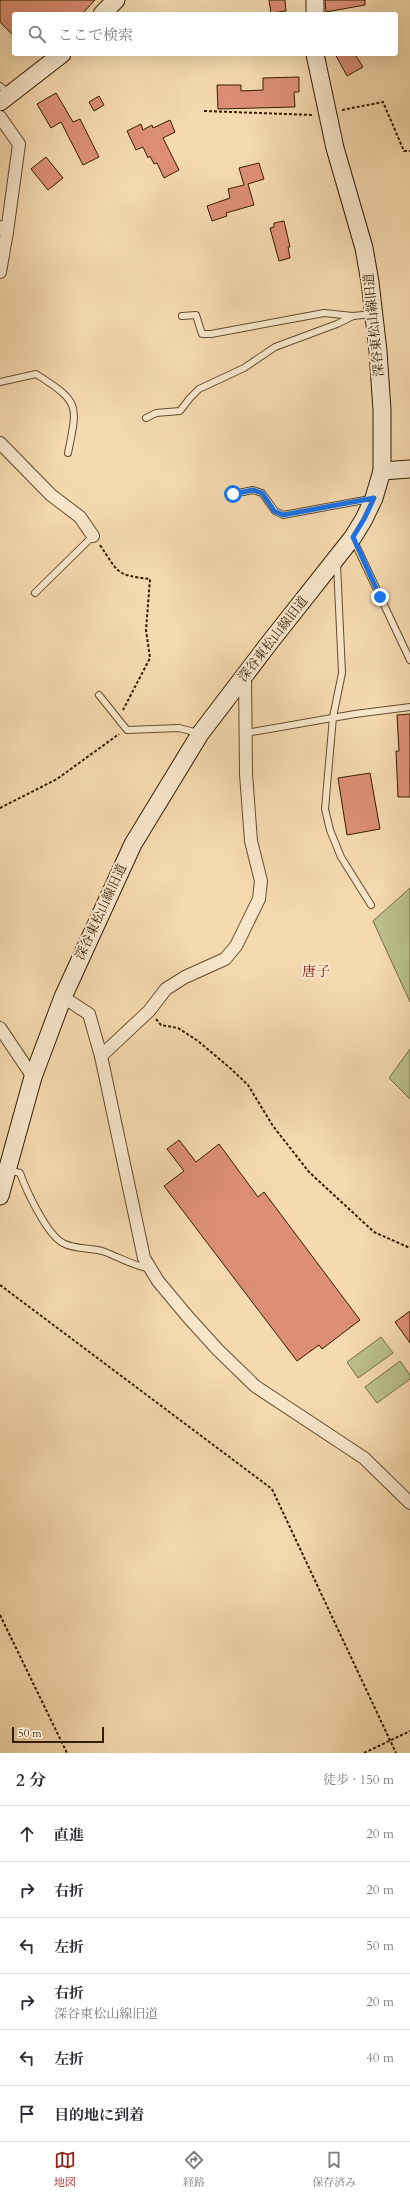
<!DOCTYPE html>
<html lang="ja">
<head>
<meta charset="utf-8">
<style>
  body { margin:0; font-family:Cardo,"Noto Serif JP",serif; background:#f7f7f7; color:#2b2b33 }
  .scale { position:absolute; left:12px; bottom:10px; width:92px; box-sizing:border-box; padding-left:4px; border:2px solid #341e00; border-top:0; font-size:11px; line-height:14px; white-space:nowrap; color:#341e00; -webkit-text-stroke:3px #f8e6cb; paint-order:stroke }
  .stop { position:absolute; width:12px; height:12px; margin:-9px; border:3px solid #1a73e8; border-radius:50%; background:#fff }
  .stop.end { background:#1a73e8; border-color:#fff; box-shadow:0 1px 4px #0008 }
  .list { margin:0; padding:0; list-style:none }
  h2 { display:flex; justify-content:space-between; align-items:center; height:52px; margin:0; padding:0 16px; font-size:17px }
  h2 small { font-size:13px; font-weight:400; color:#7c7c81 }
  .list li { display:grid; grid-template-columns:26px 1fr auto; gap:12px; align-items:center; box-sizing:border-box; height:56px; padding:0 16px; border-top:1px solid #e1e1e2 }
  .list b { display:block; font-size:15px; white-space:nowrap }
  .list p { margin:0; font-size:13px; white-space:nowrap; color:#7c7c81 }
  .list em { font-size:13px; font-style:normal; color:#7c7c81 }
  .icon { flex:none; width:22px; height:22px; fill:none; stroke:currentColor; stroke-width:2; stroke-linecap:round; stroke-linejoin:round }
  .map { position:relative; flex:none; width:410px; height:1753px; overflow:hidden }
  .search { position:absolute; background:#fff; box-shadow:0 4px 16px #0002; left:12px; right:12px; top:12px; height:44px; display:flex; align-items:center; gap:10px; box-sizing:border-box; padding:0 14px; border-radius:4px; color:#7c7c81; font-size:15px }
  .sheet { height:388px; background:#fff }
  nav { display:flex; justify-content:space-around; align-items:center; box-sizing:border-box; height:56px; border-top:1px solid #e1e1e2; background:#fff; font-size:11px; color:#7c7c81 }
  nav a { display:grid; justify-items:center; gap:2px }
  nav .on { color:#8f2418 }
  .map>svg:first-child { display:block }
  .green { fill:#bac08c; stroke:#776f46 }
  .building { fill:#dd8f75; stroke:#341e00 }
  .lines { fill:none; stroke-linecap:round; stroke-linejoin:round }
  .lane-casing { stroke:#644d2c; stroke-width:8 }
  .street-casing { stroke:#644d2c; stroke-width:14 }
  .secondary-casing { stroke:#341e00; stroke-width:19 }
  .path { stroke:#341e00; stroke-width:2; stroke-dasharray:3 2; stroke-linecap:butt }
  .lane { stroke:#f8e6cb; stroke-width:6 }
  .street { stroke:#f8e6cb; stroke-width:12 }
  .secondary { stroke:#f8e6cb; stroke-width:17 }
  .route { stroke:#1a73e8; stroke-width:5 }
  .labels { text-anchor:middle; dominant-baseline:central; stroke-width:4; stroke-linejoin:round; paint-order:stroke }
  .street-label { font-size:13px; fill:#341e00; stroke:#f8e6cb }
  .neighbourhood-label { font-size:14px; fill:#7a1f14; stroke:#f8e6cb }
</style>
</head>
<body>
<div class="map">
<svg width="410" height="1753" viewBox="0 0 410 1753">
  <rect width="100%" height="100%" fill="#f5d9af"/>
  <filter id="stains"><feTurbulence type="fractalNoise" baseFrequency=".005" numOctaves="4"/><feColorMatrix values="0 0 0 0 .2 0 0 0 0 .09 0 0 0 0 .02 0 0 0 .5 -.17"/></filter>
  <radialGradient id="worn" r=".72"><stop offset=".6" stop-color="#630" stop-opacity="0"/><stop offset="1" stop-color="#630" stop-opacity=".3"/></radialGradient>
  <g class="green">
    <polygon points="410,888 410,1002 373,921"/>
    <polygon points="410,1049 410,1099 389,1078"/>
    <polygon points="381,1337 393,1353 358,1378 347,1362"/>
    <polygon points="400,1361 410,1375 410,1379 377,1403 365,1387"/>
  </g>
  <g class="building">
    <polygon points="0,0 95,0 82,14 14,14 14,36 0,22"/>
    <polygon points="269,0 285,0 286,11 271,13"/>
    <polygon points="325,0 365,0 365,5 326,12"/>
    <polygon points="335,54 355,54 363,67 347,76"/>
    <polygon points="299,77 299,92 294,92 295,107 218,109 217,85 241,85 241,91 263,90 263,78"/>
    <polygon points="56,93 73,122 80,119 99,157 83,165 61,122 51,128 37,104"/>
    <polygon points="99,96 104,105 94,111 89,102"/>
    <polygon points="170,120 175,132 163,138 179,170 164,178 157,163 154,164 150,156 148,158 143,147 136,150 127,131 141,124 143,130 152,125 153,128"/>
    <polygon points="46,157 63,178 48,190 31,169"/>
    <polygon points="259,163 264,179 248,184 254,205 226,213 227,216 212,221 207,206 230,198 228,189 244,185 239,168"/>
    <polygon points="284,221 290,247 288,247 290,258 279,261 270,228 274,227 274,223"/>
    <polygon points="410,714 410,797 398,797 396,751 399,751 397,715"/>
    <polygon points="370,773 380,829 347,835 338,778"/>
    <polygon points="179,1140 196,1162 219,1144 258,1197 264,1192 360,1320 322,1349 319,1345 297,1361 164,1186 184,1171 167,1149"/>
    <polygon points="410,1311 410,1343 395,1322"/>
  </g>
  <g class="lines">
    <defs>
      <g id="lane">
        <polyline points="0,86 9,94"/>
        <polyline points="182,316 196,315 202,334 211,334 324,313 353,316 372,314"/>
        <path d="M0 382 36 374C80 402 78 404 68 453"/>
        <polyline points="146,418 156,413 180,411 190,398 199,389 244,368 275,347 337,324 353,316"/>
        <polyline points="233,494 253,490 262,493 275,511 283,515 370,499"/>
        <polyline points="353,539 410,660"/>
        <polyline points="337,564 342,673 333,717 325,809 330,830 341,857 371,905"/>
        <polyline points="35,593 93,536"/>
        <polyline points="99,695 127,730 179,728 198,733"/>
        <polyline points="246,733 355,714 410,707"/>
        <path d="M8 1170 20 1173C26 1190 47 1235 63 1243 75 1250 91 1247 105 1252 121 1258 133 1266 151 1269"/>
      </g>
      <g id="street">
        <polyline points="0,117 19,144 7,232 0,227"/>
        <polyline points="0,272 7,232"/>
        <polyline points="0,443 51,495 80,517 93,536"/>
        <polyline points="63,997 89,1014 101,1056 144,1258 158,1281 188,1317 218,1350 255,1386 364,1458 410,1503"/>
        <polyline points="0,1028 33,1077"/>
        <polyline points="101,1056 149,1011 166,989 185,977 225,959 236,946 259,899 261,881 251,841 246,774 245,674"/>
      </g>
      <g id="secondary">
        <polyline points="102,14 116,0"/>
        <polyline points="315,14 315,0"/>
        <polyline points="0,102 62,54"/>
        <polyline points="382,471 410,469"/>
        <polyline points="0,1196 33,1077 63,997 133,844 200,734 270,642 353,537 364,519 374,498 382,471 382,410 378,351 370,282 364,248 335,148 315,54"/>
      </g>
    </defs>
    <use href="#lane" class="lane-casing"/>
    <use href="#street" class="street-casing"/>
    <use href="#secondary" class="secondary-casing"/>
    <g class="path">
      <polyline points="342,110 383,102 404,151 410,151"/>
      <polyline points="204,111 314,115"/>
      <path d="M100 545C119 573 115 575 150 579L146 630 150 658 123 710"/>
      <polyline points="0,808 57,779 119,734"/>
      <polyline points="156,1019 161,1025 178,1028 198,1041 230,1068 248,1085 273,1126 309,1172 374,1232 410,1248"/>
      <polyline points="0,1285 272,1489 396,1753"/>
      <polyline points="0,1615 67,1753"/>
      <polyline points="364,1753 410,1731"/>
    </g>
    <use href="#lane" class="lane"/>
    <use href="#street" class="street"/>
    <use href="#secondary" class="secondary"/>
  </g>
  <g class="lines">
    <polyline class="route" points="233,494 253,490 262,493 274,511 283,515 374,498 364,519 353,537 380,597"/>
  </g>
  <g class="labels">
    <g class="street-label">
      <text transform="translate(374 325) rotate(-96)">深谷東松山線旧道</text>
      <text transform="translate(273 639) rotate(-52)">深谷東松山線旧道</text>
      <text transform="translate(101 912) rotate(-65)">深谷東松山線旧道</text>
    </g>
    <g class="neighbourhood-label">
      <text x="316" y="971">唐子</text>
    </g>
  </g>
  <rect width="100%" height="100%" filter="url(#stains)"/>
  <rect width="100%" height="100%" fill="url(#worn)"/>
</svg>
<div class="scale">50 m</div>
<div class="stop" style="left:233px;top:494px"></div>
<div class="stop end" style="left:380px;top:597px"></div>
<div class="search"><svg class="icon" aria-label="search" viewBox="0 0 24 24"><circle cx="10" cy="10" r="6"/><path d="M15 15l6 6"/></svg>ここで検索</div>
</div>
<section class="sheet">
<h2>2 分<small>徒歩 · 150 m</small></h2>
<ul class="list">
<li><svg class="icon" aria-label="ahead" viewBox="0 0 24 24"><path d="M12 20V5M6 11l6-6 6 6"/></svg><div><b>直進</b></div><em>20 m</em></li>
<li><svg class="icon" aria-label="right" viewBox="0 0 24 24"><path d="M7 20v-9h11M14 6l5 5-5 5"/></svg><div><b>右折</b></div><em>20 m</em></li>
<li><svg class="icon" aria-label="left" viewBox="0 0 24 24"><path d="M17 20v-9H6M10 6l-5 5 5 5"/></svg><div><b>左折</b></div><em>50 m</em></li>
<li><svg class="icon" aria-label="right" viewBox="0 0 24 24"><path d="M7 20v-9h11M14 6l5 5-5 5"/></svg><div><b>右折</b><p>深谷東松山線旧道</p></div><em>20 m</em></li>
<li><svg class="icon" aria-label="left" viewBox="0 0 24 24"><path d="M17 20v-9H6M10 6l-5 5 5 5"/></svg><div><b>左折</b></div><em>40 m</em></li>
<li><svg class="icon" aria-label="arrive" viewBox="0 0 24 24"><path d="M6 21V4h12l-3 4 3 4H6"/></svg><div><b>目的地に到着</b></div></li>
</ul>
</section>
<nav>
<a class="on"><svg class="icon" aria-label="map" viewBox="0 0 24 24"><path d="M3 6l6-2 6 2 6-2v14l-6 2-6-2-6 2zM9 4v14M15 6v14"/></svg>地図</a>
<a><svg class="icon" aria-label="directions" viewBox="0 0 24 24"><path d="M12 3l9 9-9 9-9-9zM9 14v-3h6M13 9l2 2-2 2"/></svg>経路</a>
<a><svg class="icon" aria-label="saved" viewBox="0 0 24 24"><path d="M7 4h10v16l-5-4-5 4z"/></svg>保存済み</a>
</nav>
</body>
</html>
